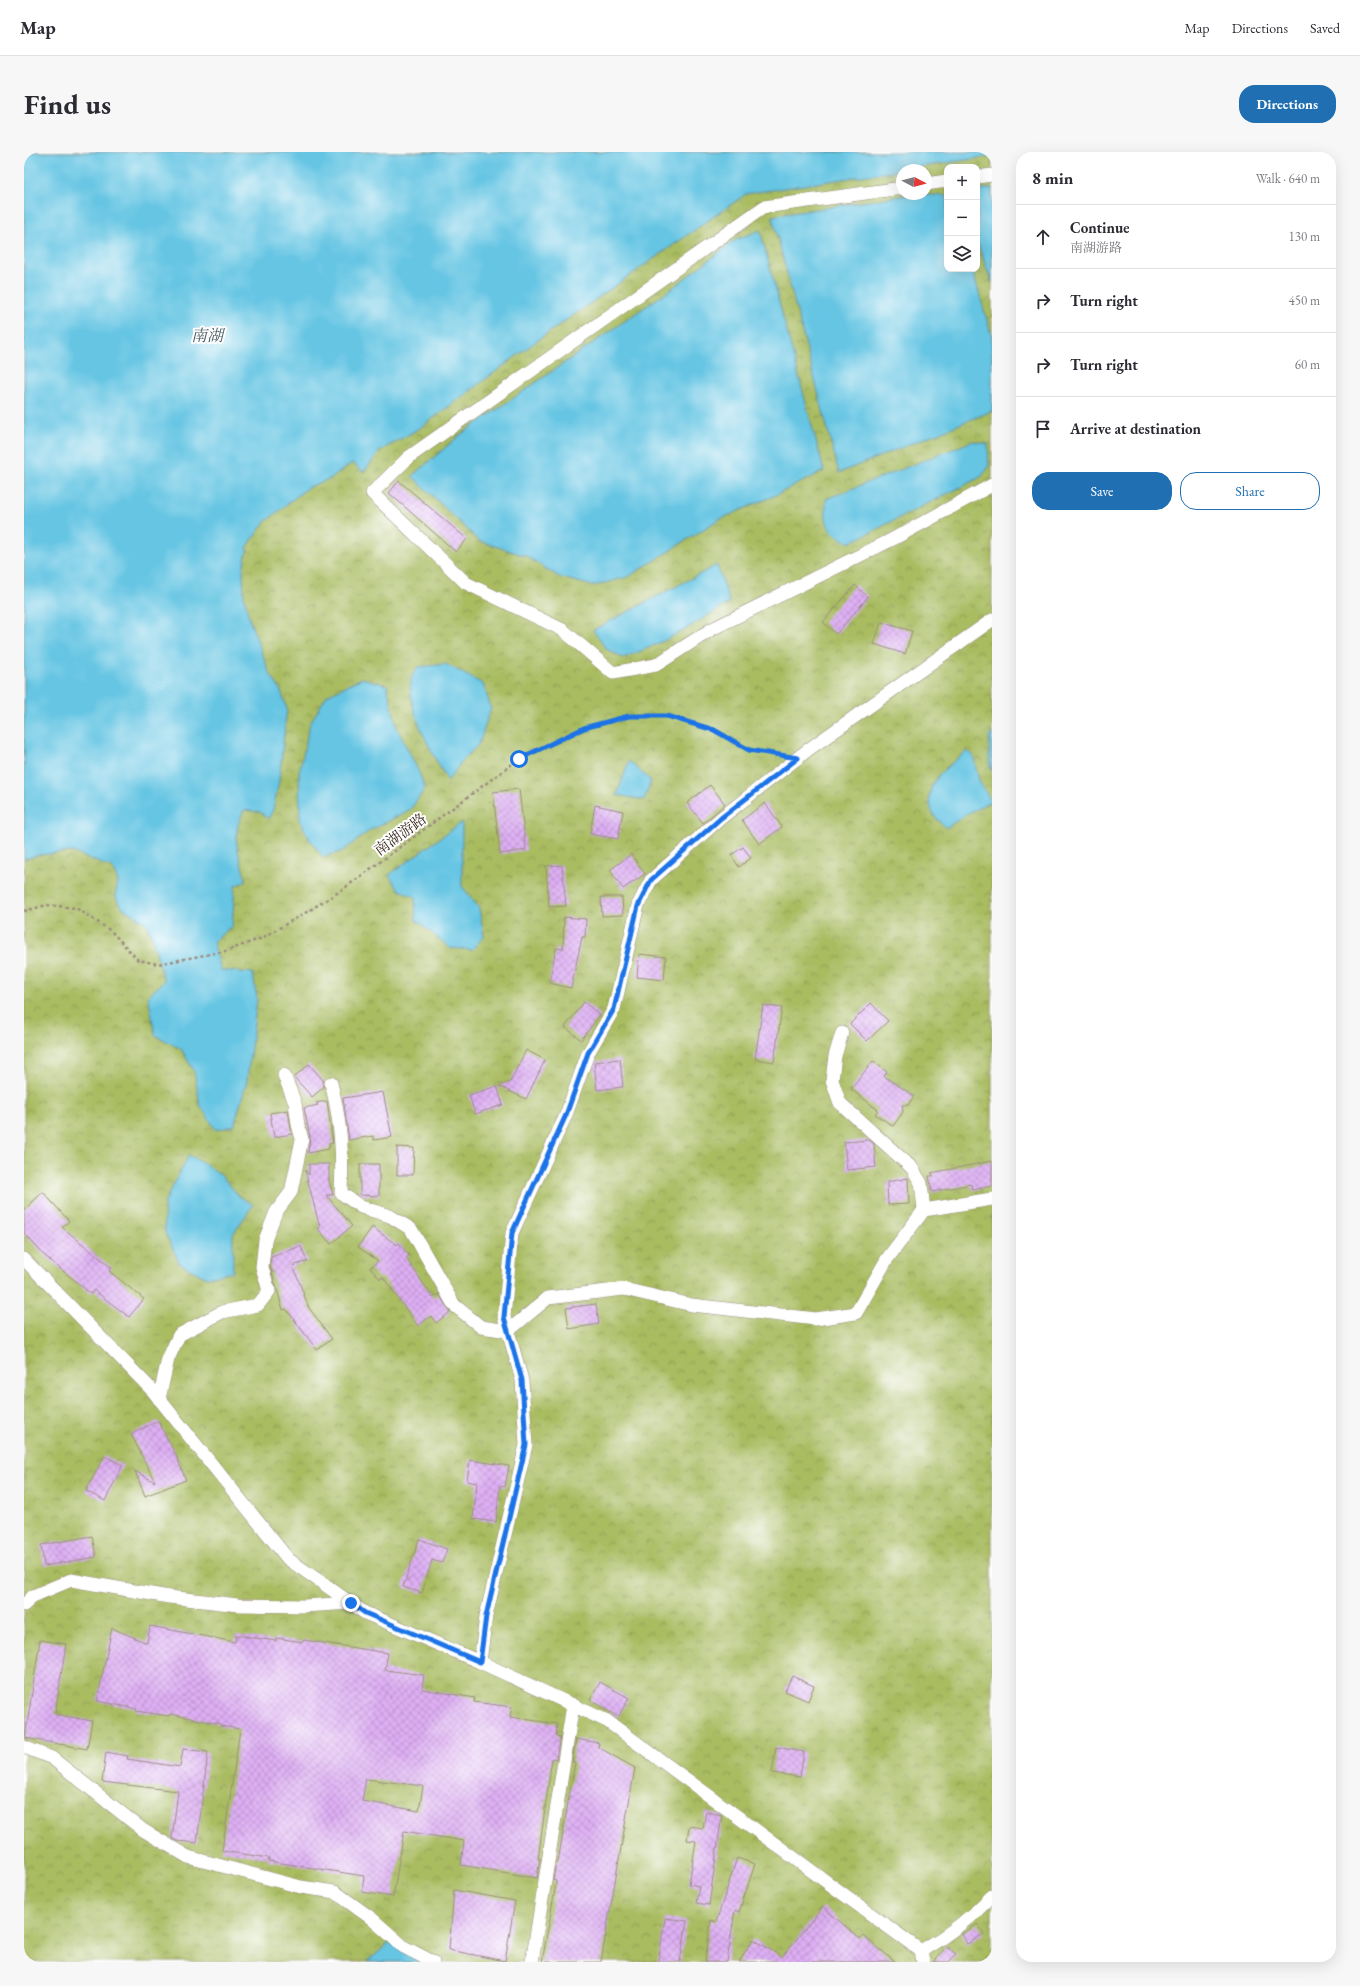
<!DOCTYPE html>
<html lang="en">
<head>
<meta charset="utf-8">
<style>
  body { margin:0; font-family:"EB Garamond","Noto Serif SC",serif; background:#f7f7f7; color:#2b2b33 }
  .controls { position:absolute; right:12px; top:12px; display:grid; overflow:hidden; border-radius:8px; box-shadow:0 4px 16px #0002 }
  .controls button { width:36px; height:36px; display:grid; place-items:center; padding:0; border:0; border-bottom:1px solid #e1e1e2; background:#fff; color:#2b2b33; font:20px sans-serif }
  .compass { position:absolute; left:872px; top:12px; width:36px; height:36px; border-radius:50%; background:#fff; box-shadow:0 4px 16px #0002; rotate:97deg }
  .stop { position:absolute; width:12px; height:12px; margin:-9px; border:3px solid #1a73e8; border-radius:50%; background:#fff }
  .stop.end { background:#1a73e8; border-color:#fff; box-shadow:0 1px 4px #0008 }
  .list { margin:0; padding:0; list-style:none }
  h2 { display:flex; justify-content:space-between; align-items:center; height:52px; margin:0; padding:0 16px; font-size:17px }
  h2 small { font-size:13px; font-weight:400; color:#7c7c81 }
  .list li { display:grid; grid-template-columns:26px 1fr auto; gap:12px; align-items:center; box-sizing:border-box; height:64px; padding:0 16px; border-top:1px solid #e1e1e2 }
  .list b { display:block; font-size:15px; white-space:nowrap }
  .list p { margin:0; font-size:13px; white-space:nowrap; color:#7c7c81 }
  .list em { font-size:13px; font-style:normal; color:#7c7c81 }
  .actions { display:flex; gap:8px; padding:12px 16px }
  .actions a { flex:1; padding:9px 0; border:1px solid #1f6fb2; border-radius:16px; text-align:center; font-size:14px; color:#1f6fb2 }
  .actions .main { background:#1f6fb2; color:#fff }
  .icon { flex:none; width:22px; height:22px; fill:none; stroke:currentColor; stroke-width:2; stroke-linecap:round; stroke-linejoin:round }
  .map { position:relative; flex:none; width:968px; height:1810px; overflow:hidden; border-radius:16px }
  header { display:flex; align-items:center; gap:24px; box-sizing:border-box; height:56px; padding:0 20px; background:#fff; border-bottom:1px solid #e1e1e2 }
  header strong { font-size:19px }
  nav { display:flex; gap:22px; margin-inline-start:auto; font-size:14px }
  .intro { display:flex; align-items:center; justify-content:space-between; box-sizing:border-box; height:96px; padding:0 24px }
  h1 { margin:0; font-size:28px }
  .button { padding:10px 18px; border-radius:16px; background:#1f6fb2; color:#fff; font-size:14px; font-weight:700 }
  main { display:flex; gap:24px; padding:0 24px }
  aside { flex:1; background:#fff; border-radius:16px; box-shadow:0 4px 16px #0002 }
  .map>svg:first-child { display:block }
  .park { fill:url(#park-crowns); stroke:#727340; fill-rule:evenodd }
  .water { fill:#65c5e3; stroke:#507880 }
  .building { fill:url(#building-cross-hatch); fill-rule:evenodd }
  .lines { fill:none; stroke-linecap:round; stroke-linejoin:round }
  .street-casing { stroke:#9a8c7f; stroke-width:14 }
  .path { stroke:#9a8c7f; stroke-width:2.5; stroke-dasharray:3 3; stroke-linecap:butt }
  .street { stroke:#fff; stroke-width:13 }
  .route { stroke:#1a73e8; stroke-width:5 }
  .labels { text-anchor:middle; dominant-baseline:central; stroke-width:4; stroke-linejoin:round; paint-order:stroke }
  .street-label { font-size:15px; fill:#3b2a1e; stroke:#fff }
  .water-label { font-size:16px; font-style:italic; fill:#4a6063; stroke:#fff }
</style>
</head>
<body>
<header>
<strong>Map</strong>
<nav><a>Map</a><a>Directions</a><a>Saved</a></nav>
</header>
<div class="intro"><h1>Find us</h1><a class="button">Directions</a></div>
<main>
<div class="map">
<svg width="968" height="1810" viewBox="0 0 968 1810">
  <defs>
    <pattern id="park-crowns" width="20" height="18" patternUnits="userSpaceOnUse"><rect width="20" height="18" fill="#a9bc61"/><path d="M2 6a3 3 0 1 1 6 0M12 15a3 3 0 1 1 6 0" fill="none" stroke="#8b994f"/></pattern>
    <pattern id="building-cross-hatch" width="8" height="8" patternUnits="userSpaceOnUse"><rect width="8" height="8" fill="#deaff4"/><path d="M0 0l8 8M0 8l8-8" fill="none" stroke="#b58fc5"/></pattern>
  </defs>
  <rect width="100%" height="100%" fill="#fff"/>
  <filter id="ink" filterUnits="userSpaceOnUse"><feTurbulence type="fractalNoise" baseFrequency=".025" numOctaves="2"/><feDisplacementMap in="SourceGraphic" scale="8" xChannelSelector="R" yChannelSelector="G"/><feConvolveMatrix kernelMatrix="1 2 1 2 8 2 1 2 1" color-interpolation-filters="sRGB"/></filter>
  <filter id="wash" filterUnits="userSpaceOnUse"><feTurbulence type="fractalNoise" baseFrequency=".012" numOctaves="4" result="noise"/><feDisplacementMap in="SourceGraphic" scale="16" xChannelSelector="R" yChannelSelector="G"/><feGaussianBlur stdDeviation="0.9" result="paint"/><feColorMatrix in="noise" values="0 0 0 0 0 0 0 0 0 0 0 0 0 0 0 0 0 1.4 0 .05"/><feComposite in="paint" operator="in"/></filter>
  <g filter="url(#wash)">
    <rect width="100%" height="100%" fill="#f9efe0"/>
    <path class="park" d="M0 0H968V1810H0ZM923 15H953V117H923ZM878 18H902V42H878Z"/>
    <g class="water">
      <path d="M0 0H968V4L722 42 514 188 396 276 356 299 340 320 328 311 308 326 283 336 240 371 224 394 219 418 220 445 226 469 245 520 257 539 263 556 255 629 249 658 244 667 236 660 220 658C206 685 215 701 222 729L211 734 208 774 189 790 197 818 229 821 233 847 223 929 210 974 192 978 176 953 170 919 157 897 131 883 124 844 140 829 128 785 122 771 97 755 91 743 94 729 88 716 48 700 15 703 0 707Z"/>
      <polygon points="968,36 968,131 953,90 953,44 956,38"/>
      <polygon points="889,42 923,44 923,117 948,117 968,185 968,259 815,321 748,64"/>
      <polygon points="736,78 800,319 752,343 694,368 604,425 569,434 535,425 502,404 455,389 388,324 436,283 647,137 711,88"/>
      <path d="M949 289 964 292 965 315 957 325 825 391C801 378 801 372 802 347Z"/>
      <path d="M693 413 706 451C688 460 673 471 655 481 637 491 618 499 599 506L582 497 569 478Z"/>
      <path d="M422 512 459 532 467 556 455 592 438 609 424 629C410 605 382 557 387 528 387 524 392 519 394 515Z"/>
      <polygon points="338,526 363,533 373,576 394,618 401,636 387,657 345,679 319,699 299,705 286,688 276,669 275,621 286,571 303,543"/>
      <polygon points="968,581 968,620 965,612 965,584"/>
      <path d="M943 599 949 603 955 629 967 649 943 662 922 676C918 672 912 667 909 662 895 632 923 615 943 599Z"/>
      <polygon points="605,609 627,629 620,648 593,643"/>
      <polygon points="438,670 438,734 455,756 460,784 448,798 426,796 392,768 391,745 375,738 365,723"/>
      <polygon points="165,1003 195,1021 215,1044 229,1053 209,1082 209,1120 183,1126 156,1112 141,1081 140,1051"/>
      <polygon points="365,1791 400,1810 343,1810"/>
    </g>
    <g id="blocks">
      <g class="building">
        <polygon points="375,329 443,387 432,400 365,341"/>
        <polygon points="831,433 844,445 812,482 799,470"/>
        <polygon points="857,470 888,479 881,502 850,492"/>
        <polygon points="686,633 701,652 679,671 663,651"/>
        <polygon points="495,637 502,698 476,702 469,640"/>
        <polygon points="741,651 758,675 735,692 718,668"/>
        <polygon points="571,653 599,659 594,687 566,682"/>
        <polygon points="719,695 727,706 715,715 707,703"/>
        <polygon points="607,702 621,722 599,737 586,718"/>
        <polygon points="538,713 542,754 525,755 522,714"/>
        <polygon points="577,745 598,745 599,763 578,764"/>
        <polygon points="540,765 562,767 561,785 558,785 547,836 525,831 532,796 539,797"/>
        <polygon points="615,802 642,805 640,828 613,825"/>
        <polygon points="560,850 576,863 557,888 541,875"/>
        <polygon points="847,851 864,869 843,889 826,872"/>
        <polygon points="739,853 758,856 750,910 731,907"/>
        <polygon points="502,898 521,908 502,947 475,934 486,930"/>
        <polygon points="596,907 599,935 573,938 570,910"/>
        <polygon points="849,909 863,920 860,924 890,944 884,953 878,953 879,960 869,974 851,962 854,958 827,937"/>
        <polygon points="285,912 299,928 300,935 288,945 270,925"/>
        <polygon points="473,934 479,953 451,962 445,943"/>
        <polygon points="359,940 368,985 350,988 349,984 325,988 319,946"/>
        <polygon points="303,949 309,991 305,992 305,997 284,1001 286,985 280,956 294,953 292,951"/>
        <polygon points="264,958 268,982 250,985 246,961"/>
        <polygon points="845,988 850,992 852,1015 823,1018 820,990"/>
        <polygon points="373,995 390,996 389,1023 373,1023"/>
        <polygon points="968,1009 968,1034 948,1038 947,1032 908,1040 905,1024 910,1024 907,1021"/>
        <polygon points="285,1012 305,1012 305,1029 309,1043 302,1043 328,1074 307,1092 294,1077 296,1076 281,1018 285,1023"/>
        <polygon points="336,1012 355,1012 355,1044 336,1043"/>
        <polygon points="884,1026 885,1052 864,1053 863,1030"/>
        <polygon points="19,1040 45,1069 38,1075 88,1116 85,1119 120,1147 105,1165 70,1138 67,1142 20,1103 0,1081 0,1058"/>
        <polygon points="348,1075 373,1093 375,1091 385,1103 382,1106 409,1146 415,1142 426,1160 412,1171 407,1164 394,1174 359,1125 356,1127 346,1116 354,1109 334,1095"/>
        <polygon points="277,1094 283,1109 269,1114 285,1156 308,1187 293,1198 262,1157 259,1158 246,1114 247,1105"/>
        <polygon points="572,1152 575,1172 545,1177 542,1156"/>
        <polygon points="134,1269 151,1301 162,1328 121,1344 111,1319 131,1330 107,1282"/>
        <polygon points="80,1304 99,1313 81,1349 62,1339"/>
        <polygon points="446,1308 485,1314 481,1335 476,1334 472,1370 449,1367 453,1331 443,1329"/>
        <polygon points="68,1384 72,1405 20,1414 17,1393"/>
        <polygon points="395,1387 423,1397 418,1411 408,1408 398,1441 379,1435"/>
        <path d="M126 1474 211 1490 212 1483 252 1489V1486L279 1490 280 1488 364 1501 361 1518 400 1523 398 1537 451 1546 450 1550 488 1555 486 1565 533 1572 532 1584 536 1585 532 1607 528 1606 514 1707H516L513 1726 437 1713 440 1689 380 1679 369 1745 338 1740 340 1724 244 1709 245 1706 198 1699 216 1577 196 1574 197 1572 146 1562 145 1564 112 1559 113 1557 73 1549 88 1476 123 1491ZM342 1627 399 1634 395 1659 338 1649Z"/>
        <polygon points="16,1488 42,1492 31,1562 68,1569 63,1597 1,1586"/>
        <polygon points="768,1524 790,1534 784,1549 761,1539"/>
        <polygon points="576,1530 605,1546 594,1565 566,1548"/>
        <polygon points="552,1587 575,1591 574,1595 611,1616 577,1810 518,1810 532,1732 532,1729 529,1728 532,1710 534,1710 551,1610 548,1610"/>
        <polygon points="752,1595 780,1600 776,1625 748,1621"/>
        <polygon points="159,1597 184,1600 173,1691 152,1689 148,1686 154,1639 78,1630 82,1600 104,1604 103,1607 156,1615"/>
        <polygon points="682,1660 698,1663 685,1753 672,1751 675,1734 665,1732 672,1689 663,1688 665,1674 679,1676"/>
        <polygon points="713,1706 731,1712 715,1760 711,1758 703,1810 681,1810 687,1768 692,1770"/>
        <polygon points="430,1738 491,1749 481,1809 425,1798"/>
        <polygon points="799,1755 836,1787 839,1783 871,1810 715,1810 729,1787 758,1805"/>
        <polygon points="641,1766 663,1769 656,1810 634,1810"/>
        <polygon points="954,1772 960,1782 943,1792 938,1782"/>
        <polygon points="923,1794 932,1802 925,1810 909,1810"/>
      </g>
    </g>
  </g>
  <g filter="url(#ink)">
    <use href="#blocks" fill-opacity="0" stroke="#9a8c7f" stroke-width="1"/>
    <g class="lines">
      <defs>
        <g id="street">
          <polyline points="953,25 968,23"/>
          <polyline points="902,32 923,29"/>
          <polyline points="878,36 740,55 385,305 348,341 442,431 539,478 589,521 632,513 688,477 869,387 968,333"/>
          <polyline points="818,881 811,904 808,928 816,951 888,1016 897,1031 900,1058"/>
          <path d="M307 931C317 970 319 1001 317 1041L337 1055 366 1064 387 1077 430 1153 457 1175 484 1179 524 1146 600 1137 668 1153 792 1167 832 1161 863 1107 900 1058 968 1047"/>
          <polyline points="0,1107 128,1238 264,1407 341,1461 456,1510 583,1569 897,1799 899,1810"/>
          <polyline points="135,1247 144,1207 155,1183 198,1160 234,1153 245,1139 238,1115 241,1088 252,1060 267,1040 278,987 274,973 271,951 260,923"/>
          <polyline points="0,1453 9,1444 47,1428 145,1445 214,1453 280,1454 327,1451"/>
          <polyline points="456,1510 462,1464 502,1293 498,1228 480,1165 488,1081 542,963 564,901 590,857 614,753 627,728 697,666 785,597 968,468"/>
          <polyline points="0,1595 28,1606 119,1678 164,1705 277,1735 311,1740 347,1766 380,1795 409,1810"/>
          <path d="M897 1799C923 1784 947 1766 968 1744"/>
          <polyline points="508,1810 549,1553"/>
        </g>
      </defs>
      <use href="#street" class="street-casing"/>
      <polyline class="path" points="0,759 23,753 52,756 87,779 114,808 134,812 202,799 238,786 286,758 318,738 495,607 560,576 605,564 643,564 690,577 725,598 756,603"/>
      <use href="#street" class="street"/>
    </g>
  </g>
  <g class="lines" filter="url(#ink)">
    <polyline class="route" points="327,1451 341,1461 456,1510 462,1464 502,1293 498,1228 480,1165 488,1081 542,963 564,901 590,857 614,754 627,728 697,666 774,606 725,598 690,578 643,564 605,564 560,576 495,607"/>
  </g>
  <g class="labels">
    <g class="street-label">
      <text transform="translate(376 682) rotate(-36)">南湖游路</text>
    </g>
    <g class="water-label">
      <text x="183" y="183">南湖</text>
    </g>
  </g>
</svg>
<div class="controls">
<button>+</button>
<button>−</button>
<button><svg class="icon" aria-label="layers" viewBox="0 0 24 24"><path d="M12 4l9 5-9 5-9-5zM3 14l9 5 9-5"/></svg></button>
</div>
<svg class="compass" viewBox="-18 -18 36 36"><path d="M0-13l5 13h-10z" fill="#e53935"/><path d="M0 13l5-13h-10z" fill="#7c7c81"/></svg>
<div class="stop" style="left:495px;top:607px"></div>
<div class="stop end" style="left:327px;top:1451px"></div>
</div>
<aside>
<h2>8 min<small>Walk · 640 m</small></h2>
<ul class="list">
<li><svg class="icon" aria-label="ahead" viewBox="0 0 24 24"><path d="M12 20V5M6 11l6-6 6 6"/></svg><div><b>Continue</b><p>南湖游路</p></div><em>130 m</em></li>
<li><svg class="icon" aria-label="right" viewBox="0 0 24 24"><path d="M7 20v-9h11M14 6l5 5-5 5"/></svg><div><b>Turn right</b></div><em>450 m</em></li>
<li><svg class="icon" aria-label="right" viewBox="0 0 24 24"><path d="M7 20v-9h11M14 6l5 5-5 5"/></svg><div><b>Turn right</b></div><em>60 m</em></li>
<li><svg class="icon" aria-label="arrive" viewBox="0 0 24 24"><path d="M6 21V4h12l-3 4 3 4H6"/></svg><div><b>Arrive at destination</b></div></li>
</ul>
<div class="actions"><a class="main">Save</a><a>Share</a></div>
</aside>
</main>
</body>
</html>
